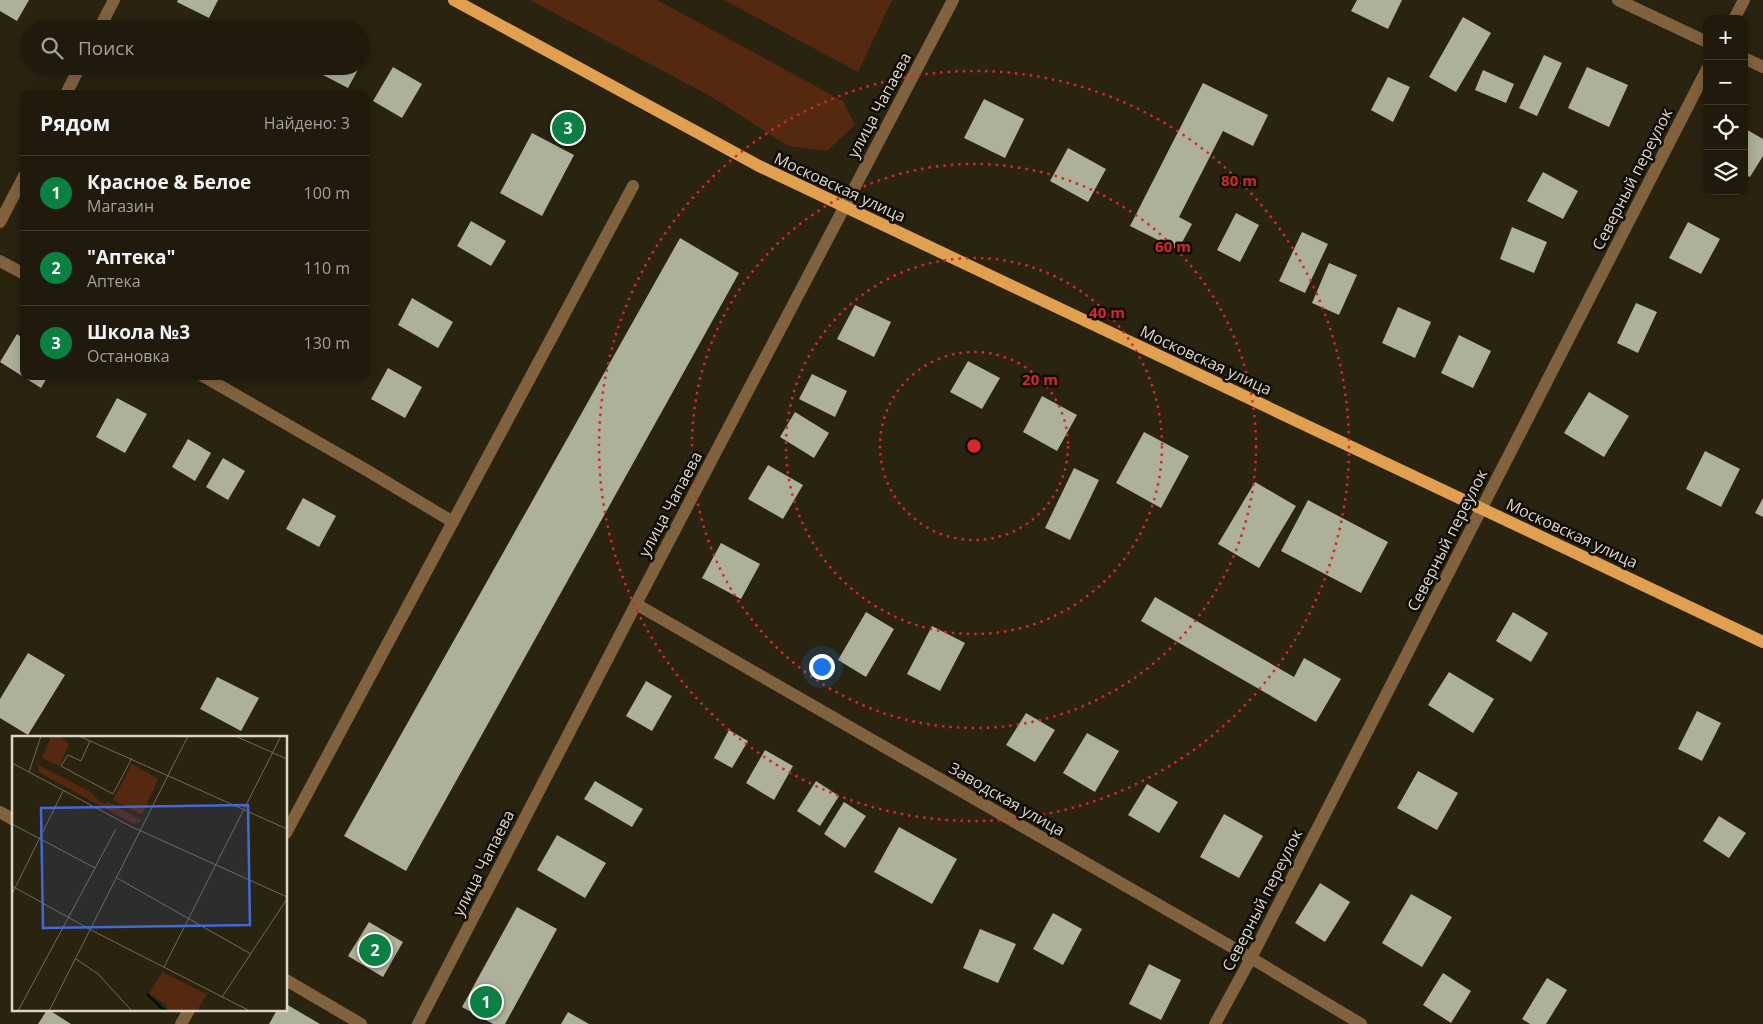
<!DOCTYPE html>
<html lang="ru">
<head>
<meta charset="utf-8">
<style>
  body { margin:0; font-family:"Open Sans",sans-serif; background:#272314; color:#f1f3f6 }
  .controls { position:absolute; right:15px; top:15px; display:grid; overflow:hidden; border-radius:10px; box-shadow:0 2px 12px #0003 }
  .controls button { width:45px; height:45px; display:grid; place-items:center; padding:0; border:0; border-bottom:1px solid #3c382c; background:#1f1a0b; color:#f1f3f6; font:25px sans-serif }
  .you { position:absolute; left:821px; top:666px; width:18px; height:18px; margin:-12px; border:4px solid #fff; border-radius:50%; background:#1a73e8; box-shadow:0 0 0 8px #1a73e833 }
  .badge { display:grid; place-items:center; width:32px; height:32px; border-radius:50%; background:#0b8043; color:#fff; font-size:16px; font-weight:700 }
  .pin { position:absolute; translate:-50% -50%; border:2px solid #fff; box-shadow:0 1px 5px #0006 }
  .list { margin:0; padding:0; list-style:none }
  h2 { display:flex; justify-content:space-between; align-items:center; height:65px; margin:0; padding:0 20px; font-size:21px }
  h2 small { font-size:16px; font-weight:400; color:#a1a19d }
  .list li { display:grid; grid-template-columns:32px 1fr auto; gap:15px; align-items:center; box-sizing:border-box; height:75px; padding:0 20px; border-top:1px solid #3c382c }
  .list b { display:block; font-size:19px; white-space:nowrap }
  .list p { margin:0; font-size:16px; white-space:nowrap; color:#a1a19d }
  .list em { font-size:16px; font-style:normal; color:#a1a19d }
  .icon { flex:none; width:28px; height:28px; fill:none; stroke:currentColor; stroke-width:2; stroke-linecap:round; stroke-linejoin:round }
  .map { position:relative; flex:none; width:1763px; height:1024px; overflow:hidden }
  .search { position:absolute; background:#1f1a0b; box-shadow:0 2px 12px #0003; left:20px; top:20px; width:350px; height:55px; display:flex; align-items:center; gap:12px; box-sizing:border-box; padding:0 18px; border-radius:28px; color:#a1a19d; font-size:19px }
  .panel { position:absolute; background:#1f1a0b; box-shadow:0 2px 12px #0003; left:20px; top:90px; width:350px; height:290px; border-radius:10px }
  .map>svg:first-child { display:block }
  .green { fill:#552810 }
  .building { fill:#adb199 }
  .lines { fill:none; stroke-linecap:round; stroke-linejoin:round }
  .minor { stroke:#81623e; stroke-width:12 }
  .major { stroke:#e0a050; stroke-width:12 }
  .ring { fill:none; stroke:#d62828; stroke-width:2.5; stroke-dasharray:2.5 5 }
  .labels { text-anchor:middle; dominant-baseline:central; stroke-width:5; stroke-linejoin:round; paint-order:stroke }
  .street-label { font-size:16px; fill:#dad6ca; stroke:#0f0c05 }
  .inset-river { fill:none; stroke:#000f00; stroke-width:2.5 }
  .inset-road { fill:none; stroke:#706b5a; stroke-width:1 }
  .view { fill:#4369d5; fill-opacity:0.15; stroke:#4369d5; stroke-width:2.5 }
  .inset-edge { fill:none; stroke:#dad6ca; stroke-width:2.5 }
  .centre { fill:#d62828; stroke:#0f0c05; stroke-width:2.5 }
  .ring-label { font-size:15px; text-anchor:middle; font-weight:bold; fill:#d62828; stroke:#0f0c05; stroke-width:5; stroke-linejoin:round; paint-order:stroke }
</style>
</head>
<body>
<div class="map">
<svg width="1763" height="1024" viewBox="0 0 1763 1024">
  <rect width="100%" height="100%" fill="#29230f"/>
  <g class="green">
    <polygon points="530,0 657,0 843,101 855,125 827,151 788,146 712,97"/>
    <polygon points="724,0 892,0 858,72"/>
  </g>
  <g class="building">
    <polygon points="0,0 29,0 17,21 0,11"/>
    <polygon points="178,0 218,0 209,18 177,2"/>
    <polygon points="1357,0 1402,0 1388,29 1351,11"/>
    <polygon points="1463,17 1491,33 1456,92 1429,77"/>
    <polygon points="1544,55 1562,63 1537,116 1519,108"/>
    <polygon points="327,66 360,66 348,88 323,75"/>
    <polygon points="393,67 422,84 402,118 373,101"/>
    <polygon points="1587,67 1628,85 1609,127 1568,108"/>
    <polygon points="1483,70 1514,84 1506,103 1475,90"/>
    <polygon points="1388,77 1410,87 1393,122 1371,110"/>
    <polygon points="1203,83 1268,115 1253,146 1223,131 1179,217 1192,224 1178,250 1130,226"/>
    <polygon points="984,99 1024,119 1005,158 964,138"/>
    <polygon points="1744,128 1763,139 1763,156 1750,177 1744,174"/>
    <polygon points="532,133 574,155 542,216 500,193"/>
    <polygon points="1068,148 1106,169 1088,202 1050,181"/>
    <polygon points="1543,172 1578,191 1563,219 1527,201"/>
    <polygon points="1236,213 1259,225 1240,262 1217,250"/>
    <polygon points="471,221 506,241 491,266 457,246"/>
    <polygon points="1688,222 1720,239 1701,274 1669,258"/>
    <polygon points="1512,227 1547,242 1534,273 1500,259"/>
    <polygon points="1302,232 1328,244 1305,293 1279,281"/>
    <polygon points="680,238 739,273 406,871 344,836"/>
    <polygon points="1329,263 1357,275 1339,315 1312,303"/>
    <polygon points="412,298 453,322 438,348 398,325"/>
    <polygon points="1636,303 1657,312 1638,353 1617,343"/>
    <polygon points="855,305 891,322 874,357 837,339"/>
    <polygon points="1398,307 1431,322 1415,358 1382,343"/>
    <polygon points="17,334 24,339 24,376 48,376 41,388 0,362"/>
    <polygon points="1459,335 1491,351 1473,388 1441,373"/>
    <polygon points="968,361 1000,378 982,409 950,392"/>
    <polygon points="388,368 422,387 405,418 371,399"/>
    <polygon points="812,374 847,391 835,417 799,399"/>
    <polygon points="1589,392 1629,416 1604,457 1564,433"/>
    <polygon points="1042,396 1077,415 1057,451 1023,432"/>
    <polygon points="117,398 147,414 125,453 96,437"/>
    <polygon points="795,412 829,433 814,458 780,437"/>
    <polygon points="1144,432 1189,456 1161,508 1116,483"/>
    <polygon points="188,439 211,453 195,481 172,467"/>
    <polygon points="1705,451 1740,469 1721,507 1686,489"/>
    <polygon points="223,458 245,471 228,500 206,487"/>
    <polygon points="768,465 803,485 783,519 748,499"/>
    <polygon points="1074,468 1099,480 1070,540 1045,528"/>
    <polygon points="1255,482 1296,506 1259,568 1218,544"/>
    <polygon points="303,498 336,516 319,547 286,529"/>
    <polygon points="1763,498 1763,517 1755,513"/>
    <polygon points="1308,500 1388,542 1361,593 1281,551"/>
    <polygon points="721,543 760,564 741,599 702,578"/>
    <polygon points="1155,597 1294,677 1304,658 1341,679 1316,722 1141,621"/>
    <polygon points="866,612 894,629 866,677 838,660"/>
    <polygon points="1513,612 1548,633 1531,662 1496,641"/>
    <polygon points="932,626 965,643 940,691 907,674"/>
    <polygon points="28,653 65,675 28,735 0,718 0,699"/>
    <polygon points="1449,672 1494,699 1473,733 1428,705"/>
    <polygon points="217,677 259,698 241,731 200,709"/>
    <polygon points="646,681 672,696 652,731 626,716"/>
    <polygon points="1697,711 1721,723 1702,761 1678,749"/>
    <polygon points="1026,713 1055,730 1035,762 1006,745"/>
    <polygon points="729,730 748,741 732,768 714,758"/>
    <polygon points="1087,733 1119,751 1095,792 1063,773"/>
    <polygon points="765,750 793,766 774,800 746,783"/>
    <polygon points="1418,771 1458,793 1437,830 1397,808"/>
    <polygon points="595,781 643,809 632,827 584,799"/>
    <polygon points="816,781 839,796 820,826 797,811"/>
    <polygon points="1147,784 1178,802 1159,833 1128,815"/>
    <polygon points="844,802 866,816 845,848 824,834"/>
    <polygon points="1224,814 1263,836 1239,878 1200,857"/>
    <polygon points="1719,816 1746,833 1729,858 1703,841"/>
    <polygon points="899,827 957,859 932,904 874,872"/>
    <polygon points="557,835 606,863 585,898 537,870"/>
    <polygon points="1320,883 1350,902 1325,942 1295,923"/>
    <polygon points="1411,894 1452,917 1422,967 1382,943"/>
    <polygon points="517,907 557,929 505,1024 493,1024 462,1007"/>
    <polygon points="1053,913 1082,929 1063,965 1033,949"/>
    <polygon points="369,922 403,942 383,977 348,956"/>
    <polygon points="980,929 1016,944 998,983 963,968"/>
    <polygon points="1149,964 1181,980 1161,1020 1129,1004"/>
    <polygon points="1443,973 1471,991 1451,1023 1423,1005"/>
    <polygon points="1547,978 1567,990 1546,1024 1530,1024 1522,1019"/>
    <polygon points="286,1004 320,1024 269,1024 277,1010 286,1010"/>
    <polygon points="47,1010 49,1010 71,1024 38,1024"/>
    <polygon points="568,1012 589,1024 561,1024"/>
  </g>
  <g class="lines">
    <g class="minor">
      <polyline points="1618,0 1707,42"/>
      <polyline points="1734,19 1744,0"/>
      <polyline points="99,29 114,0"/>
      <polyline points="1744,58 1763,67"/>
      <polyline points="66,94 80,66"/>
      <polyline points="0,222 24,176"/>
      <polyline points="0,261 24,274"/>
      <polyline points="203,376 368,471 453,522"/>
      <polyline points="636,604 1251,958 1361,1024"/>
      <polyline points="0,812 14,820"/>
      <polyline points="286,833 633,186"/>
      <polyline points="286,980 361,1024"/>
      <polyline points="181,1024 189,1010"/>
      <polyline points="418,1024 636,604 953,0"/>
      <polyline points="1215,1024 1251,958 1707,69"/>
    </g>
    <polyline class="major" points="454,0 759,166 1763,642"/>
  </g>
  <g class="ring">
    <circle cx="974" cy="446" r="94"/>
    <circle cx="974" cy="446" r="188"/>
    <circle cx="974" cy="446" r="282"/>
    <circle cx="974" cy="446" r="375"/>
  </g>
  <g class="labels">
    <g class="street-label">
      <text transform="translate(879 105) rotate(-62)">улица Чапаева</text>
      <text transform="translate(1632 179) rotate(-63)">Северный переулок</text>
      <text transform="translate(840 187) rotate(25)">Московская улица</text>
      <text transform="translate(1206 360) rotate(25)">Московская улица</text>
      <text transform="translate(670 504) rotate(-62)">улица Чапаева</text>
      <text transform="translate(1572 533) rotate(25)">Московская улица</text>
      <text transform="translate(1447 540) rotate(-63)">Северный переулок</text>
      <text transform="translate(1007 799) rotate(30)">Заводская улица</text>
      <text transform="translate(483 863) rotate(-63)">улица Чапаева</text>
      <text transform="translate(1262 900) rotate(-63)">Северный переулок</text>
    </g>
  </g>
  <g transform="translate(12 736)">
    <rect width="275" height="275" fill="#29230f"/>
    <path d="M39 0H48L57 8 48 30 30 22ZM120 28 146 43 130 79 101 64ZM26 29 79 56 88 66 95 68V65L130 85 122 88 37 42 27 36ZM150 236 195 258 185 275H157L153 268 137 258Z" fill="#552810"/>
    <path class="inset-river" d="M135 258 153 275"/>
    <path class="inset-road" d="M67 0 275 93M223 0 275 23M78 5 69 25 56 19 49 30 101 58 120 22M0 27 118 90 275 161M17 36 29 0M0 88 83 132M105 142 239 218M0 150 79 194 238 275M0 158 51 55M64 223 86 238 120 275M152 231 269 0M210 261 275 163M6 275 104 93M37 275 176 0"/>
    <path class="view" d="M236 69 238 189 31 192 29 72Z"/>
    <rect width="275" height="275" class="inset-edge"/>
  </g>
  <circle cx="974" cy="446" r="8" class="centre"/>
  <g class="ring-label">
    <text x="1239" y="186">80 m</text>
    <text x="1173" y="252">60 m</text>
    <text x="1107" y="318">40 m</text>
    <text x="1040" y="385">20 m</text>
  </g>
</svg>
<div class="controls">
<button>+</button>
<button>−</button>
<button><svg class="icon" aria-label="locate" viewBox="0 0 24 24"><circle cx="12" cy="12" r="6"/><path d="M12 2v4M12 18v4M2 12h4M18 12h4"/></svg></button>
<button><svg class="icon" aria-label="layers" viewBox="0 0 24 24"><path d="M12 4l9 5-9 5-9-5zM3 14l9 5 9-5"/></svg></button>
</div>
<div class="you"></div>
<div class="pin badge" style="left:486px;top:1002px">1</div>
<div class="pin badge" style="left:375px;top:950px">2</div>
<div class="pin badge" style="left:568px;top:128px">3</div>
<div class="search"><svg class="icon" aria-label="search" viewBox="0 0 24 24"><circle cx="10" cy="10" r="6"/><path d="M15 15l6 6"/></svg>Поиск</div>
<section class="panel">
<h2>Рядом<small>Найдено: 3</small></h2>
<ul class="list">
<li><span class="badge">1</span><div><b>Красное &amp; Белое</b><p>Магазин</p></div><em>100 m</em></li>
<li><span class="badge">2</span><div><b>&quot;Аптека&quot;</b><p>Аптека</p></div><em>110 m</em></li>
<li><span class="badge">3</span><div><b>Школа №3</b><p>Остановка</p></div><em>130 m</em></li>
</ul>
</section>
</div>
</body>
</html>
